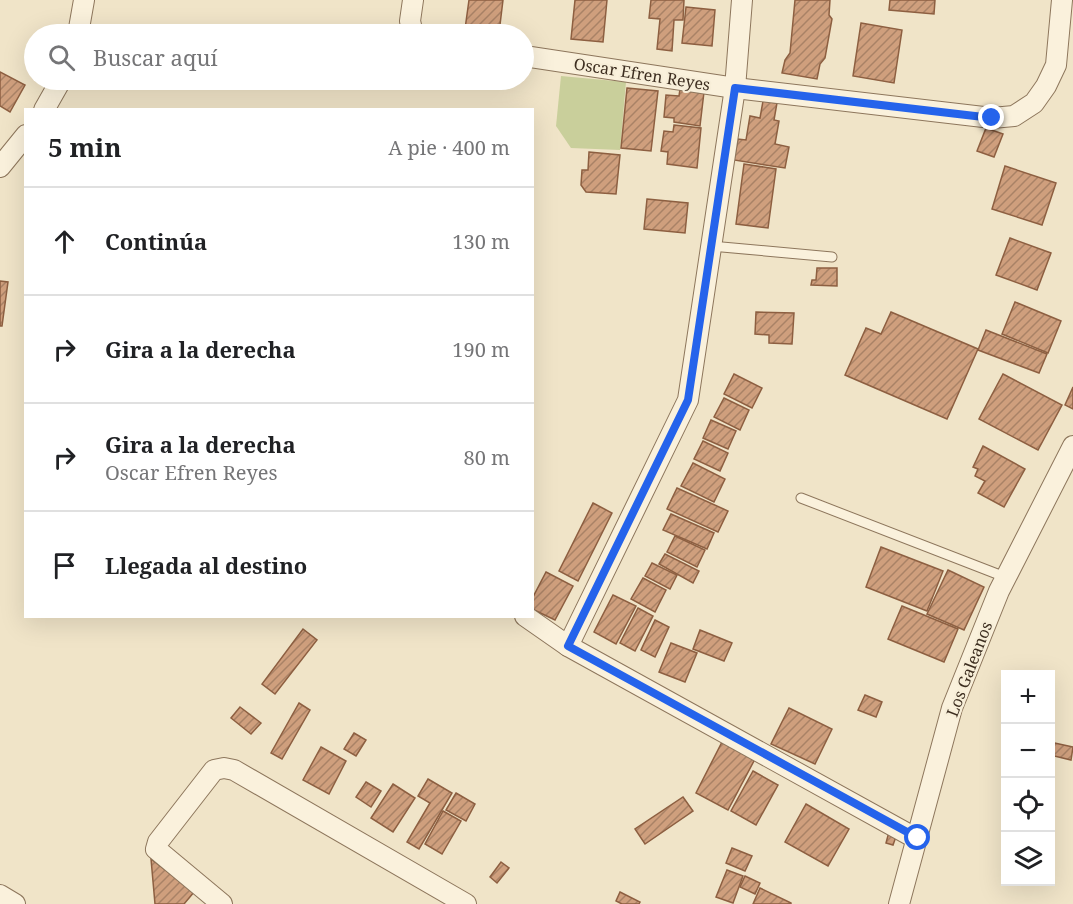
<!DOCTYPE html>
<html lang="es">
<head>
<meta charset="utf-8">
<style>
  body { margin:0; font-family:"Noto Serif",serif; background:#f6f6f6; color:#202124 }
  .controls { position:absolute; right:18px; bottom:18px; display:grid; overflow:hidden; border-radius:0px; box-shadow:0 6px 24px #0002 }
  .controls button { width:54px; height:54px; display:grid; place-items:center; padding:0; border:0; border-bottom:2px solid #e0e0e0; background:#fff; color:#202124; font:30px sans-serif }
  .stop { position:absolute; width:18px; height:18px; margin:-14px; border:4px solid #2563eb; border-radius:50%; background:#fff }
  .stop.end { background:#2563eb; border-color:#fff; box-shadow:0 2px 6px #0008 }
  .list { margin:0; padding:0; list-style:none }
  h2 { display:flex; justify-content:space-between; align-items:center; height:78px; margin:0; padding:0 24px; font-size:26px }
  h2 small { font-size:20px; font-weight:400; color:#757577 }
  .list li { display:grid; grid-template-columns:39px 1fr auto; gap:18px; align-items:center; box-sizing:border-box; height:108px; padding:0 24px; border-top:2px solid #e0e0e0 }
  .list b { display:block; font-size:22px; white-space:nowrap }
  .list p { margin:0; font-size:20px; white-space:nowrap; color:#757577 }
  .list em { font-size:20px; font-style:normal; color:#757577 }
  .icon { flex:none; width:33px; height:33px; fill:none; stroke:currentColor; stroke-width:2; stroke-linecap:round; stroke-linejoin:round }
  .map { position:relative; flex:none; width:1073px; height:904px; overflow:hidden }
  .search { position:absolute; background:#fff; box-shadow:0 6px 24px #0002; left:24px; top:24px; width:510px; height:66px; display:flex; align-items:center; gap:15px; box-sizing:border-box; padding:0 21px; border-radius:33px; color:#757577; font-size:22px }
  .panel { position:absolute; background:#fff; box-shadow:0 6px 24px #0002; left:24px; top:108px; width:510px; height:510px; border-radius:0px }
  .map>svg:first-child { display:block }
  .green { fill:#c9cf9b }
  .building { fill:url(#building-hatch); stroke:#8d5f41; stroke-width:1.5 }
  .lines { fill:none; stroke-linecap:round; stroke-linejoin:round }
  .lane-casing { stroke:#8d765c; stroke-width:11 }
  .street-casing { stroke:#8d765c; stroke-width:22 }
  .lane { stroke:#faf1dc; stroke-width:9 }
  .street { stroke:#faf1dc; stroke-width:20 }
  .route { stroke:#2563eb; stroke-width:8 }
  .labels { text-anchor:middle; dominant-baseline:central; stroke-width:4.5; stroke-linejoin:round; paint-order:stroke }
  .street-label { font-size:16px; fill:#3d2e20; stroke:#f7eed8 }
</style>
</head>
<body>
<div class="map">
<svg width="1073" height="904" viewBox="0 0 1073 904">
  <defs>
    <pattern id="building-hatch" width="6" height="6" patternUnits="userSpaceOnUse" patternTransform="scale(1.5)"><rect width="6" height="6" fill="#cf9f7d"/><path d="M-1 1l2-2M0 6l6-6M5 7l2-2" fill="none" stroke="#a98266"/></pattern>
  </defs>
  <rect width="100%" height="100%" fill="#f0e4c8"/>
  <polygon class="green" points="561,76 626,82 620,150 571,148 556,126"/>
  <g class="building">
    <polygon points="469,0 503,0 499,33 465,29"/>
    <polygon points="575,0 607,0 603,42 571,39"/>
    <polygon points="651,0 684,0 683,20 674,20 672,51 657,49 660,19 649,18"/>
    <polygon points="795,0 830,0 829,15 832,19 825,58 820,64 817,79 782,73 785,60 790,53"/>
    <polygon points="890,0 935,0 934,14 889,10"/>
    <polygon points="686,7 715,10 712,46 682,43"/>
    <polygon points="861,23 902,30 894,83 853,76"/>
    <polygon points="0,72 25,85 10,112 0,106"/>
    <polygon points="627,88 658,91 651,151 621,148"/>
    <polygon points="680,89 704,92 700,126 674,122 674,118 664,117 666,95 679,96"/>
    <polygon points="763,101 777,103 774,120 779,121 775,144 789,147 785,168 734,160 738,139 746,140 750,116 760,118"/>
    <polygon points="674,125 701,128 697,168 667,164 668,152 661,151 664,131 673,132"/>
    <polygon points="986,128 1003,134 994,157 977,151"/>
    <polygon points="589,152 620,155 616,194 586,192 581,185 582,170 588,170"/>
    <polygon points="744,164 776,169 768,228 736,224"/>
    <polygon points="1005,166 1056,183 1042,225 992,209"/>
    <polygon points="647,199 688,203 685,233 644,229"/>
    <polygon points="1010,238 1051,253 1037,290 996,275"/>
    <polygon points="817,268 837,268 837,286 811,285 812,280 816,280"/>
    <polygon points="0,281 8,282 2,326 0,326"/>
    <polygon points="1015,302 1061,321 1048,353 1002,334"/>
    <polygon points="756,312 794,313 792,344 769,343 769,335 755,334"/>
    <polygon points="891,312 978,349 947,419 845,375 866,328 881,334"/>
    <polygon points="986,330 1047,354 1039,373 978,350"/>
    <polygon points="734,374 762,388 752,408 724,394"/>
    <polygon points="1003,374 1062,405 1038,450 979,419"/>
    <polygon points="1073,387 1073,409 1065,405"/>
    <polygon points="724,398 749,410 740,430 714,417"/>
    <polygon points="711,420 736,431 728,449 703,438"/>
    <polygon points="703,441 728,453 720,471 694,459"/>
    <polygon points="983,446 1025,469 1004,507 978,493 985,481 975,476 978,469 973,467"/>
    <polygon points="693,463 725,479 714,502 681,486"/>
    <polygon points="677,488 728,511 718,532 667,509"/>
    <polygon points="593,503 612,513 578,581 559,571"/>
    <polygon points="671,514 714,533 707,549 663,530"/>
    <polygon points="675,536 705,550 697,567 667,552"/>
    <polygon points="881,547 943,571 927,611 866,587"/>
    <polygon points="665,554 699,571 693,583 659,564"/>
    <polygon points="652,563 677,575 670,589 645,576"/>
    <polygon points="948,570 984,587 964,630 927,614"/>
    <polygon points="546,572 573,586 555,620 532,609 532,599"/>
    <polygon points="643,578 666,590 655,612 631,599"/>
    <polygon points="613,595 636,606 616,644 594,632"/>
    <polygon points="902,606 958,629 944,662 888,639"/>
    <polygon points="638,608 653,616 635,651 620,643"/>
    <polygon points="655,620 669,627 655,657 641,650"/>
    <polygon points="303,629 317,640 275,694 262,684"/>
    <polygon points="700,630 732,643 724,661 693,649"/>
    <polygon points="671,643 697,653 685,682 659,672"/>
    <polygon points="865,695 882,702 876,717 858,710"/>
    <polygon points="299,703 310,710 282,759 271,753"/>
    <polygon points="240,707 261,723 251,734 231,718"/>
    <polygon points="789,708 832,729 815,764 771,744"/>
    <polygon points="354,733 366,740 356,756 344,749"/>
    <polygon points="722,742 755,759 728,810 696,793"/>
    <polygon points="1050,742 1073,747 1071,760 1050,755"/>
    <polygon points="321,747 346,761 329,794 303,780"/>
    <polygon points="753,771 778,785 756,825 731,811"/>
    <polygon points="428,779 452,793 419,849 407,842 430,803 418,796"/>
    <polygon points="366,782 381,791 371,807 356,797"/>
    <polygon points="393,784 415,798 393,832 371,818"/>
    <polygon points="456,793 475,804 466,821 446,810"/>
    <polygon points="683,797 693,811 645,844 635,829"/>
    <polygon points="806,804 849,829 828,866 785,842"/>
    <polygon points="443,811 461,821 442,854 425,844"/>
    <polygon points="890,828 898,831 893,845 886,843"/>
    <polygon points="732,848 752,856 745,871 726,863"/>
    <polygon points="151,859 194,892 184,904 155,904"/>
    <polygon points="501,862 509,868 497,883 490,877"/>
    <polygon points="727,870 743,876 733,903 716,897"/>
    <polygon points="745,876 760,883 755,894 740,887"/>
    <polygon points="760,888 791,903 791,904 753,904"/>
    <polygon points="620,892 640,902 639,904 622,904 616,901"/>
  </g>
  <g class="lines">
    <defs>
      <g id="lane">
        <polyline points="711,246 832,257"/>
        <polyline points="801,498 1005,577"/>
      </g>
      <g id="street">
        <polyline points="413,0 410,21 413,34"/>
        <polyline points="78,34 84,0"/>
        <polyline points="524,56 735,88 992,118 1014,116 1034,103 1046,86 1056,65 1062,0"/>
        <polyline points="44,110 61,80"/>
        <polyline points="0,167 26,135"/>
        <polyline points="525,616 568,646 917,839"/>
        <polyline points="568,646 688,400 735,88 742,0"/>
        <polyline points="0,895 15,904"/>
        <polyline points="222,904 156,849 158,842 214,770 224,768 234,770 466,904"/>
        <polyline points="899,904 952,708 999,591 1073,446"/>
      </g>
    </defs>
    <use href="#lane" class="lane-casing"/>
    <use href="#street" class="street-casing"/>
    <use href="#lane" class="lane"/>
    <use href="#street" class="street"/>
  </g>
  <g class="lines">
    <polyline class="route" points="918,838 568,646 688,400 735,88 992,118"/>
  </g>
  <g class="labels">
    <g class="street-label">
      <text transform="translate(642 74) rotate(9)">Oscar Efren Reyes</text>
      <text transform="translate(969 669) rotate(-69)">Los Galeanos</text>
    </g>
  </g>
</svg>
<div class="controls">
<button>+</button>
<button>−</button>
<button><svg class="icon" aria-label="locate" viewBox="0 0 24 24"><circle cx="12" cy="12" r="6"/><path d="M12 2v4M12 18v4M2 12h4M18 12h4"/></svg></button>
<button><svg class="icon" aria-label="layers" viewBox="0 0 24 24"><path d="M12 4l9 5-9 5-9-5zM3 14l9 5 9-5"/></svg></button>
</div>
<div class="stop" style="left:918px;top:838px"></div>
<div class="stop end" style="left:992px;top:118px"></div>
<div class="search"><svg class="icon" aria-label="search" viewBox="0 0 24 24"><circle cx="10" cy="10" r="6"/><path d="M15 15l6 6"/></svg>Buscar aquí</div>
<section class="panel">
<h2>5 min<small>A pie · 400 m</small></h2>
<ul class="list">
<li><svg class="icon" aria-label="ahead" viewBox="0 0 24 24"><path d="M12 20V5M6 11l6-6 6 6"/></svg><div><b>Continúa</b></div><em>130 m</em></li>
<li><svg class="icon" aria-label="right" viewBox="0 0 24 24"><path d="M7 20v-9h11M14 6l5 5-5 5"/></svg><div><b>Gira a la derecha</b></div><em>190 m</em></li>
<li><svg class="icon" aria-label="right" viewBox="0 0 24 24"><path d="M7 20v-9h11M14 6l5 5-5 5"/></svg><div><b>Gira a la derecha</b><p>Oscar Efren Reyes</p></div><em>80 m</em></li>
<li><svg class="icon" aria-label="arrive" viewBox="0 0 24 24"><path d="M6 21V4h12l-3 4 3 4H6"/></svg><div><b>Llegada al destino</b></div></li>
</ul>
</section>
</div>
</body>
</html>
